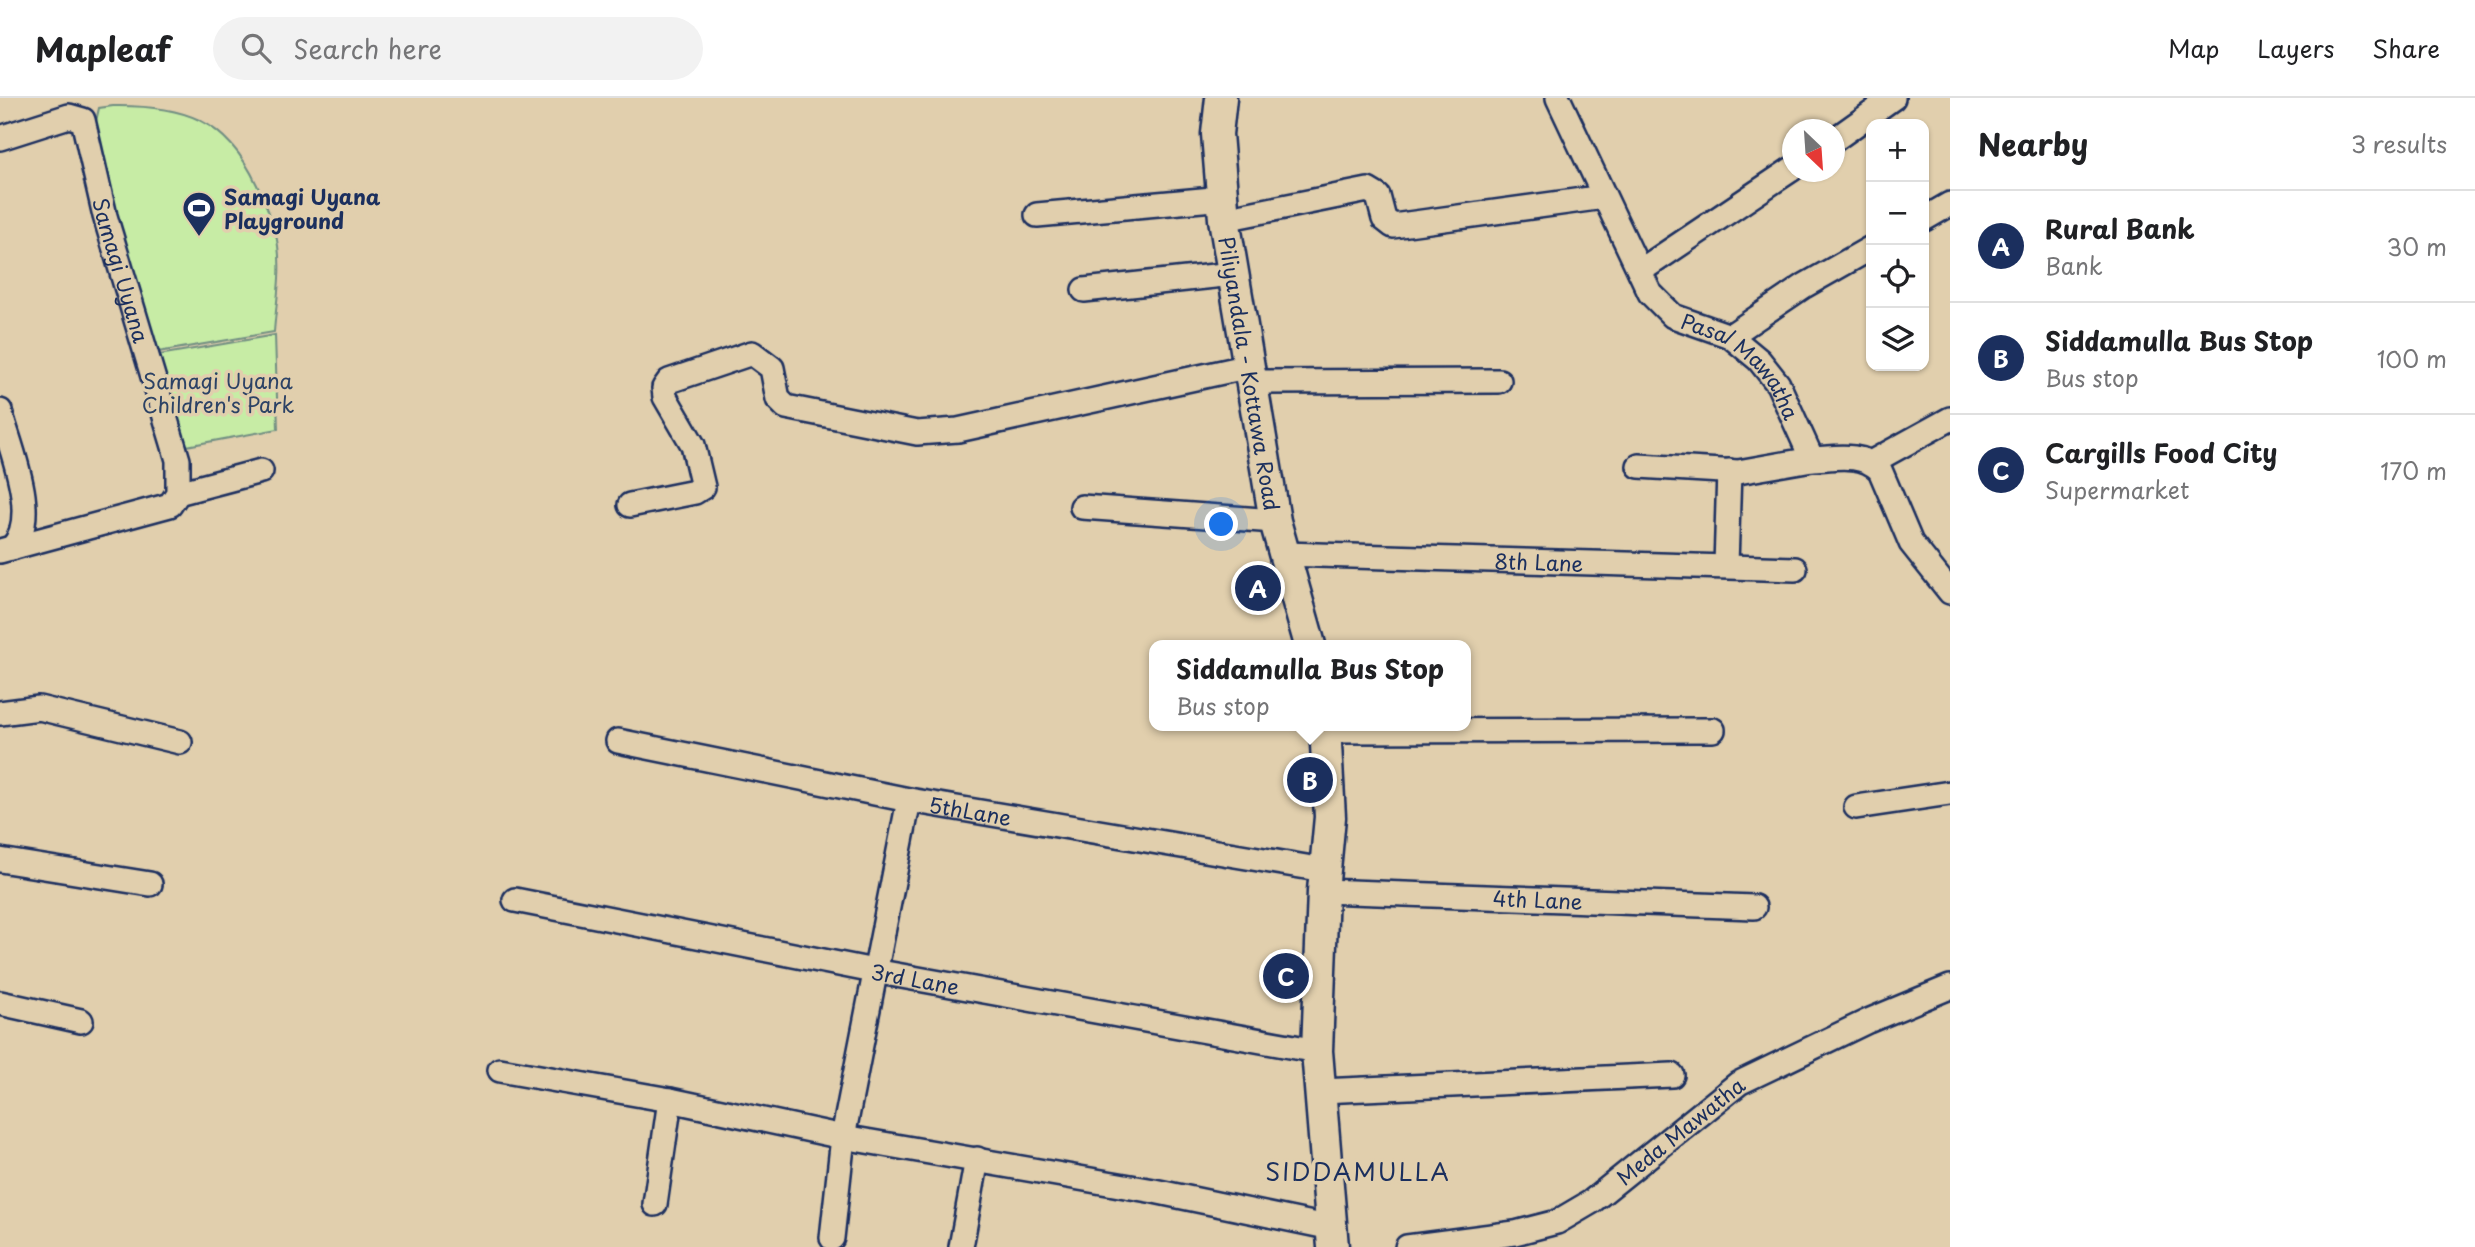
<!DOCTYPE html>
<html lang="en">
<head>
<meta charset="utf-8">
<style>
  body { margin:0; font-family:"Playpen Sans",sans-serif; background:#f2f2f2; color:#202124 }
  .controls { position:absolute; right:21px; top:21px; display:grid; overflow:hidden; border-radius:14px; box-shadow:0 2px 5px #0004 }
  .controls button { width:63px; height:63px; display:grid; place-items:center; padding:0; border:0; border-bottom:2px solid #e0e0e0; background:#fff; color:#202124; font:35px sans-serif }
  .compass { position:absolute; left:1782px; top:21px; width:63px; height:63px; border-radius:50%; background:#fff; box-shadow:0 2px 5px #0004; rotate:155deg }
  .you { position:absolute; left:1222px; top:427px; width:24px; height:24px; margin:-18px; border:5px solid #fff; border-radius:50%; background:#1a73e8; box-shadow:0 0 0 10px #1a73e833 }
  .badge { display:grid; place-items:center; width:46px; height:46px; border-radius:50%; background:#1b2f5e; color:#fff; font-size:23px; font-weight:700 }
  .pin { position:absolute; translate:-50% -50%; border:4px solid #fff; box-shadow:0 2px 7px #0006 }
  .popup { position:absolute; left:1149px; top:542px; width:322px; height:91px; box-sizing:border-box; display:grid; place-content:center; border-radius:14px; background:#fff; filter:drop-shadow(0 2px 5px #0005); font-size:23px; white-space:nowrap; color:#757577 }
  .popup b { font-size:26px; color:#202124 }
  .popup::after { content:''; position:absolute; left:50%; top:100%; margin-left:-14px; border:14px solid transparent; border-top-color:#fff }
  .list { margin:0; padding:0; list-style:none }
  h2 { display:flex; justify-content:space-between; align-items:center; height:91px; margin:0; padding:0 28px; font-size:30px }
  h2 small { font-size:23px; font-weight:400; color:#757577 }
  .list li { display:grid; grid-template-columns:46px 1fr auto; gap:21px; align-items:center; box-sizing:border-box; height:112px; padding:0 28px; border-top:2px solid #e0e0e0 }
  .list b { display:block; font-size:26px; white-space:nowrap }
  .list p { margin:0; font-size:23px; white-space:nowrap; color:#757577 }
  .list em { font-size:23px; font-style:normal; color:#757577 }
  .icon { flex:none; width:38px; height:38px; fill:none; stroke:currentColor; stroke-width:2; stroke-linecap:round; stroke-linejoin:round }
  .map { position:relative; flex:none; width:1950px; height:1149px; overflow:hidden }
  header { display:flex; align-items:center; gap:42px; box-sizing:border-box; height:98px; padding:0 35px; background:#fff; border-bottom:2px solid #e0e0e0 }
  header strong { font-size:33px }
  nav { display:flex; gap:38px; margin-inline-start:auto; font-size:24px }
  .search { width:490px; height:63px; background:#f2f2f2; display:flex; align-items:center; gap:18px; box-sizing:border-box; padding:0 24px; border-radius:38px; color:#757577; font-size:26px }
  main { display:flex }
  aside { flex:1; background:#fff }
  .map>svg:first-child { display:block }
  .green { fill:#c7eca5; stroke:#718e82; stroke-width:2 }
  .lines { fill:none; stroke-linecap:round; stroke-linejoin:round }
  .minor-casing { stroke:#1b2f5e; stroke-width:28 }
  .major-casing { stroke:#1b2f5e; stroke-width:35 }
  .minor { stroke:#e1cfad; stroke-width:23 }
  .major { stroke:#e1cfad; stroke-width:30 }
  .labels { text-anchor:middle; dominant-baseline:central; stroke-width:7; stroke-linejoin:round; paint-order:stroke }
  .poi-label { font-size:21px; font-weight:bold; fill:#1b2f5e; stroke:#e1cfad; text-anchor:start }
  .street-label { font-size:21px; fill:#1b2f5e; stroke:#e1cfad }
  .park-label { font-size:21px; fill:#2c4265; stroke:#e1cfad }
  .quarter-label { font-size:24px; letter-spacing:2px; fill:#1b2f5e; stroke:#e1cfad }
</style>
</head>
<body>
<header>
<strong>Mapleaf</strong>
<div class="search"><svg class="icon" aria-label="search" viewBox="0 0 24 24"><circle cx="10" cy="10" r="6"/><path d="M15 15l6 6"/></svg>Search here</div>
<nav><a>Map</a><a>Layers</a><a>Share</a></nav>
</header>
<main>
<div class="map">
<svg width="1950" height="1149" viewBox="0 0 1950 1149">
  <rect width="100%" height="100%" fill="#e1cfad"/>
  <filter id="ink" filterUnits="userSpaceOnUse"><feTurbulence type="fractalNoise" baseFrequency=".0143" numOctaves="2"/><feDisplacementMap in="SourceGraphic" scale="14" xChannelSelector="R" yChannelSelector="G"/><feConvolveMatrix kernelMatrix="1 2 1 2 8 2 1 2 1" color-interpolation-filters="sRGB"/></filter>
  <g filter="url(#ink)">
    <g class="green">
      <path d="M113 8C182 7 226 20 257 87 266 107 275 126 278 148 282 176 276 206 274 234L152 255 95 28 99 10Z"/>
      <polygon points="275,237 278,331 181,349 153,258"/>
    </g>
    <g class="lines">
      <defs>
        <g id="minor">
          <path id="s1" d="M1558 0 1650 195 1673 218 1730 238 1759 262 1778 286 1812 361C1836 360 1861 354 1880 372L1911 445 1950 494"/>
          <path id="s2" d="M0 40 69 18 83 22 105 118 178 362V395L170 407 0 453"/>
          <polyline points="1834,42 1893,0"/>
          <polyline points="1037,117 1224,100"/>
          <polyline points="1224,121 1368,92 1378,98 1384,121 1393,128 1604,99"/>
          <polyline points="1924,121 1950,106"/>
          <polyline points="1640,173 1792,71"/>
          <polyline points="1084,192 1233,176"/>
          <polyline points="1730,238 1804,188 1871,150"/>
          <polyline points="1254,284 1499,283"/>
          <path d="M0 313C10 350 41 419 12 450"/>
          <polyline points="1872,364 1950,321"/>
          <polyline points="1639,368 1738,374 1812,361"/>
          <polyline points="178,395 261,373"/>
          <polyline points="630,407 695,394 703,389 693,347 665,299 664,290 669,283 752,255 772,270 778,301 786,309 917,335 958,332 1250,268"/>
          <polyline points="1082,409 1275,423"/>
          <path id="s3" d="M1283 456 1795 471"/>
          <polyline points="1726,467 1729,373"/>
          <polyline points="0,615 39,610 180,644"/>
          <polyline points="1326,633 1713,632"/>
          <path id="s4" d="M618 643 909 702 1324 772"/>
          <polyline points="1856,709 1950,695"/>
          <polyline points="0,762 150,786"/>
          <path id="s5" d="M1323 793 1754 809"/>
          <path id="s6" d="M515 802 874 873 1317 953"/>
          <polyline points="0,905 81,923"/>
          <polyline points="500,972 670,1002 843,1039 1154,1093 1332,1130"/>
          <polyline points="1321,993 1672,977"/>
          <polyline points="655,1106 670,1002"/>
          <polyline points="832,1140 843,1039 909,702"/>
          <polyline points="961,1149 977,1061"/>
          <path id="s7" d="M1407 1149 1515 1135 1557 1124 1591 1104 1739 985 1868 923 1950 889"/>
        </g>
        <g id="major">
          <path id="s8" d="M1221 0 1217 36 1224 121 1275 423 1310 547"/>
          <polyline points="1325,628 1330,719 1323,793 1317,953 1333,1149"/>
        </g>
      </defs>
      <use href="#minor" class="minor-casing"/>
      <use href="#major" class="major-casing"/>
      <use href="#minor" class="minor"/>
      <use href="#major" class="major"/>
    </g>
  </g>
  <defs>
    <symbol id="stadium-pin" viewBox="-11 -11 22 30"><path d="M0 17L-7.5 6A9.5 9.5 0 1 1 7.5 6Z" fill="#1b2f5e" stroke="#e1cfad"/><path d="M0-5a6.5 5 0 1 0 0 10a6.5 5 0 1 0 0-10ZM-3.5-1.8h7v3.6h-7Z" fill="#fff"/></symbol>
  </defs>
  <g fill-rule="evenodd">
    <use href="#stadium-pin" x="180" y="91" width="38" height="52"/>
  </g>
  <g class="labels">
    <g class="poi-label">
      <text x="224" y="98">Samagi Uyana<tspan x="224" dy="24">Playground</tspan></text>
    </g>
    <g class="street-label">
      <text stroke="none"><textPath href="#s2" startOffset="242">Samagi Uyana</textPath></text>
      <text stroke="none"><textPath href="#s1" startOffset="336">Pasal Mawatha</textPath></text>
      <text stroke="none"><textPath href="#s8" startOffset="278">Piliyandala - Kottawa Road</textPath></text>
      <text stroke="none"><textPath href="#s3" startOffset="256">8th Lane</textPath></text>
      <text stroke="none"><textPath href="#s4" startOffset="359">5thLane</textPath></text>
      <text stroke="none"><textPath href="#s5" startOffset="215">4th Lane</textPath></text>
      <text stroke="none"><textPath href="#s6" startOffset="408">3rd Lane</textPath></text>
      <text stroke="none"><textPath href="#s7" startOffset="306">Meda Mawatha</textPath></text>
    </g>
    <g class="park-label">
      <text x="218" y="282">Samagi Uyana<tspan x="218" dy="24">Children's Park</tspan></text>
    </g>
    <g class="quarter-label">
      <text x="1358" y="1073">SIDDAMULLA</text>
    </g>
  </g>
</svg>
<div class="controls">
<button>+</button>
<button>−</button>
<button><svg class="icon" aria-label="locate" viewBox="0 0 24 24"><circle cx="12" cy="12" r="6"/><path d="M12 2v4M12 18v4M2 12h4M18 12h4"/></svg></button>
<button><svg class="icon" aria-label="layers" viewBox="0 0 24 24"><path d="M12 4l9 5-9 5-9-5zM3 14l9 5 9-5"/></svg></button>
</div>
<svg class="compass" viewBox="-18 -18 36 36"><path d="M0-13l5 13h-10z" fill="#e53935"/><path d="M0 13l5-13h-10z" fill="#757577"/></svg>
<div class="you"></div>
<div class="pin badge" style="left:1258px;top:490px">A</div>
<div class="pin badge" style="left:1310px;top:682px">B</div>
<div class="popup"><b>Siddamulla Bus Stop</b>Bus stop</div>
<div class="pin badge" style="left:1286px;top:878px">C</div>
</div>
<aside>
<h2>Nearby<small>3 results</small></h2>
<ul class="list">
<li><span class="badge">A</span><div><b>Rural Bank</b><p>Bank</p></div><em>30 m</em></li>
<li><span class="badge">B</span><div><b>Siddamulla Bus Stop</b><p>Bus stop</p></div><em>100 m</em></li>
<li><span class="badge">C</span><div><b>Cargills Food City</b><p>Supermarket</p></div><em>170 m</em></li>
</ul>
</aside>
</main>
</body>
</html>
